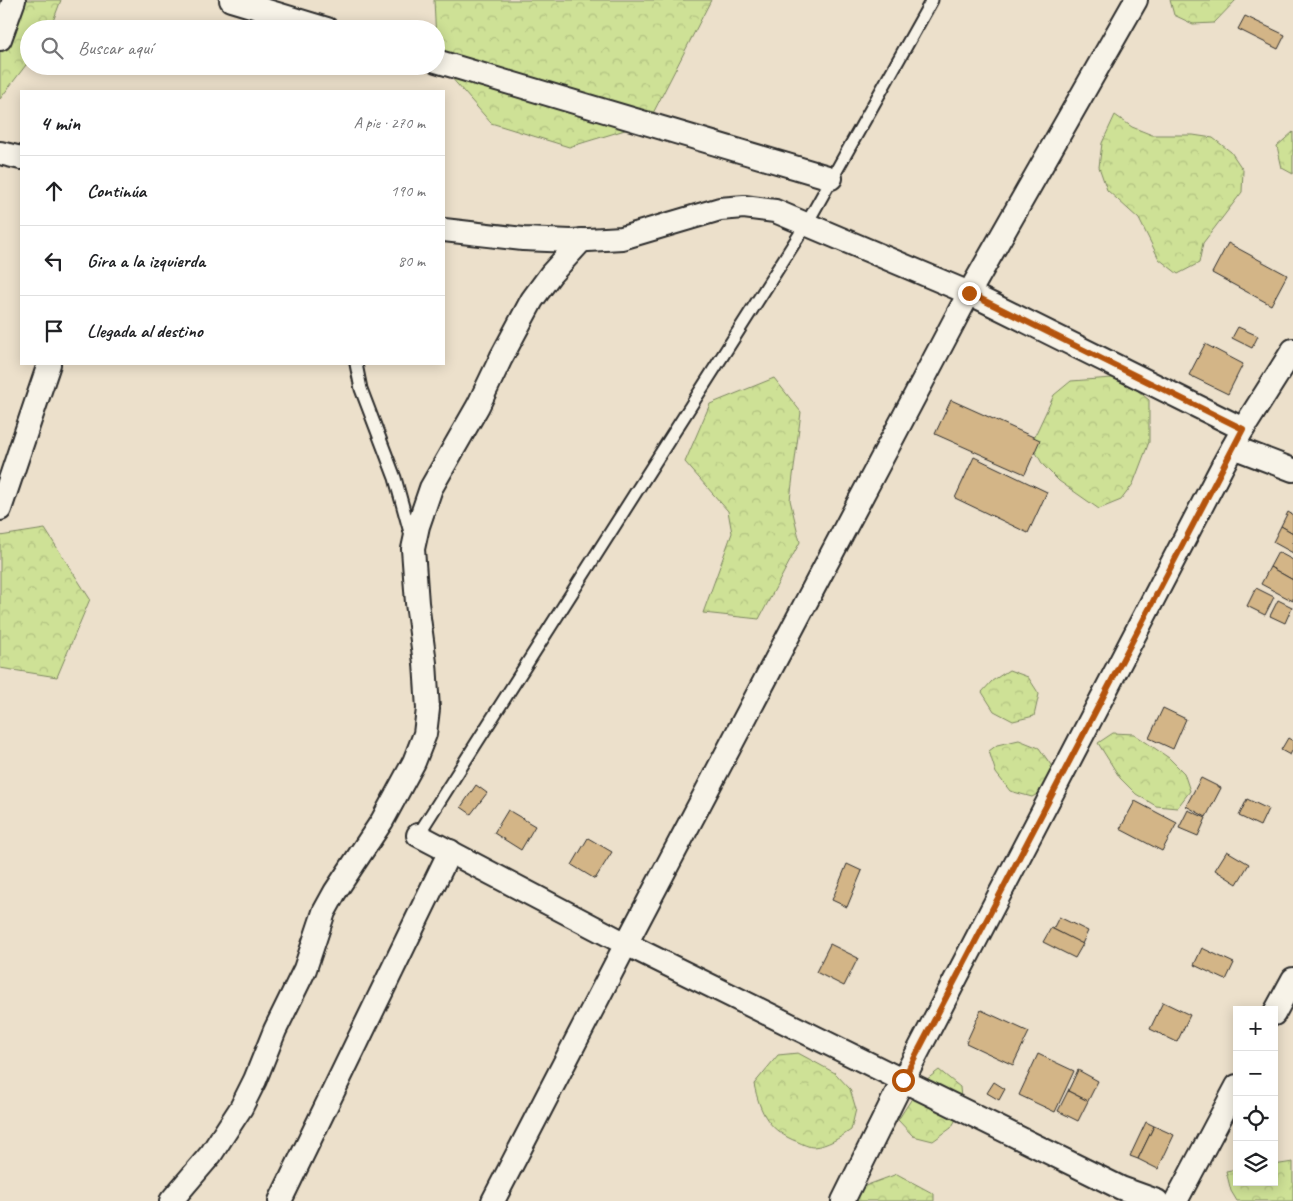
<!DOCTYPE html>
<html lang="es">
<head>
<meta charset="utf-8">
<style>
  body { margin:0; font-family:Caveat,sans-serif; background:#f6f6f6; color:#202124 }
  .controls { position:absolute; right:15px; bottom:15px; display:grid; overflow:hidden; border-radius:0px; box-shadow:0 2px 12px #0003 }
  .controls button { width:45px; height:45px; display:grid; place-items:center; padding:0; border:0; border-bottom:1px solid #e0e0e0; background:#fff; color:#202124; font:25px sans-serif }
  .stop { position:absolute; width:15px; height:15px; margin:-11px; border:4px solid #b45309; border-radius:50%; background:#fff }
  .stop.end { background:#b45309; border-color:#fff; box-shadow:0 1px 5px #0008 }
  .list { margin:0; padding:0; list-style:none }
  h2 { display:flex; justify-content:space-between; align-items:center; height:65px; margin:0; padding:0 20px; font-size:21px }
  h2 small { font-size:16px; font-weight:400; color:#757577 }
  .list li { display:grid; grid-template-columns:32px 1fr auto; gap:15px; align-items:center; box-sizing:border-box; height:70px; padding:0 20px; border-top:1px solid #e0e0e0 }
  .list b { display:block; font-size:19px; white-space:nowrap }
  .list em { font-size:16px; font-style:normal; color:#757577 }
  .icon { flex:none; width:28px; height:28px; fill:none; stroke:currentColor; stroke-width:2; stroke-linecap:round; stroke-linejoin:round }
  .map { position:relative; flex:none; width:1293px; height:1201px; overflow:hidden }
  .search { position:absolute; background:#fff; box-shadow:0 2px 12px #0003; left:20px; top:20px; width:425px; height:55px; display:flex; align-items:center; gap:12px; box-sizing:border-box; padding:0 18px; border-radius:28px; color:#757577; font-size:19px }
  .panel { position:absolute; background:#fff; box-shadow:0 2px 12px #0003; left:20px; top:90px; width:425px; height:275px; border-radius:0px }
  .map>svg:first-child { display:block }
  .forest { fill:url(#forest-crowns); stroke:#7c8660 }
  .building { fill:#d3b587; stroke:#2b2b2b }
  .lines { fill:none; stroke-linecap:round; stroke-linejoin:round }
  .service-casing { stroke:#2b2b2b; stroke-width:15 }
  .minor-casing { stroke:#2b2b2b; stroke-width:26 }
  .service { stroke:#f7f3e8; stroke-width:11 }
  .minor { stroke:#f7f3e8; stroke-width:22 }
  .route { stroke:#b45309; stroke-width:6 }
</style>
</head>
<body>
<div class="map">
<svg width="1293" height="1201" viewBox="0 0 1293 1201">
  <defs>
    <pattern id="forest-crowns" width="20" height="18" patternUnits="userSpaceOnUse" patternTransform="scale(1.25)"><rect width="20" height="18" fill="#cee196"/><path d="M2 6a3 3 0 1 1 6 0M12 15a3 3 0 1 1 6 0" fill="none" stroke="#b1c181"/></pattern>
  </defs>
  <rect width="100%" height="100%" fill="#ece0cb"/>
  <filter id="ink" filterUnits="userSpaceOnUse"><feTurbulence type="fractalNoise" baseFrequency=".02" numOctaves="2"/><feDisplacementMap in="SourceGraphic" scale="10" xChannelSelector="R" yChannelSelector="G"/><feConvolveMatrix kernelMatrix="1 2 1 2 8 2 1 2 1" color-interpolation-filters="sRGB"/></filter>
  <g filter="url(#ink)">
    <g class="forest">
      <polygon points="0,0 61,0 50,29 29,29 29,61 0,99"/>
      <polygon points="434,0 711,0 648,123 569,147 491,123 437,61"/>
      <polygon points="1170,0 1236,0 1214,23 1193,24 1174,15"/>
      <polygon points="1115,115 1132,127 1152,135 1193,135 1213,138 1231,152 1243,170 1242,192 1203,243 1199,263 1178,274 1159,259 1139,219 1107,190 1099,167 1102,143"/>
      <polygon points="1293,132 1293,174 1282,168 1277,146"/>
      <polygon points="774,378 801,412 790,500 800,542 759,619 703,613 732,533 728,511 685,462 710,404"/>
      <polygon points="1112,378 1131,385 1149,400 1149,442 1133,484 1121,500 1099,509 1059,481 1043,465 1031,444 1054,395 1071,381"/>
      <polygon points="45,529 90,599 57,677 0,668 0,536"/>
      <polygon points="1009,670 1028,677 1039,694 1034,716 1013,721 994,711 982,692 992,681"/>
      <polygon points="1113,733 1134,734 1169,758 1184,773 1190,791 1177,808 1156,806 1136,794 1120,778 1098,743"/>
      <polygon points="1019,740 1039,748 1051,765 1051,787 1032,797 1010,791 996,773 989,751 997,745"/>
      <path d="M798 1053 835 1073 850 1089 856 1109 851 1130C839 1138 828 1146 813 1147 808 1147 803 1144 798 1142 769 1131 760 1113 754 1084L778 1055Z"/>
      <polygon points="939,1070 960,1087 962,1109 951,1128 933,1141 913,1136 898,1120 922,1083"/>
      <polygon points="1293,1162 1293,1201 1237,1201 1231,1191 1226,1171 1237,1169 1237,1182 1274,1182 1274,1165"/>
      <polygon points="897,1174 934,1194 934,1201 842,1201 854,1190"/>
    </g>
    <g class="building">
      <polygon points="1245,16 1285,35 1278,49 1238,29"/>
      <polygon points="1228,243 1287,275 1271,305 1212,273"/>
      <polygon points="1238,327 1258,336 1252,348 1232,338"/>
      <polygon points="1205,344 1243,364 1228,394 1189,375"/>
      <polygon points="951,400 1040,440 1025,474 935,434"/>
      <polygon points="974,457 1047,492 1028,533 955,498"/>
      <polygon points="1288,512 1293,515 1293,533 1281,526"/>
      <polygon points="1281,526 1293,533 1293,553 1273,542"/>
      <polygon points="1278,552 1293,560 1293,580 1270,567"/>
      <polygon points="1270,567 1293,580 1293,601 1261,584"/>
      <polygon points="1256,588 1274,597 1265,615 1247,606"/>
      <polygon points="1278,600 1292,607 1285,623 1270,616"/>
      <polygon points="1163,708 1186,719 1173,749 1149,738"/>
      <polygon points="1288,738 1293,741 1293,749 1290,755 1281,750"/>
      <polygon points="1201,778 1221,788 1206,817 1186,806"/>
      <polygon points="476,785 487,793 471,814 461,807"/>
      <polygon points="1247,799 1268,809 1260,826 1239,816"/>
      <polygon points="1135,801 1177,823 1162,851 1120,829"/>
      <polygon points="508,810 535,826 521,850 494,833"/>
      <polygon points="1188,810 1206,818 1198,836 1179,828"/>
      <polygon points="588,838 612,852 595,879 572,865"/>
      <polygon points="1227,851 1249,864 1237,884 1215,870"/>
      <polygon points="847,864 862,871 847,907 832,900"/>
      <polygon points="1059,917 1088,931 1082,944 1053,929"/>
      <polygon points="1051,928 1083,944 1075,958 1043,942"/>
      <polygon points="830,944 858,958 844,986 816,972"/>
      <polygon points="1202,948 1234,963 1226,980 1194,965"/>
      <polygon points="1163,1002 1190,1015 1177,1042 1150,1029"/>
      <polygon points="981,1010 1029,1032 1013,1065 966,1043"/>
      <polygon points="1038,1054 1074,1071 1055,1112 1019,1095"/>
      <polygon points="1078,1070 1098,1081 1088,1101 1068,1091"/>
      <polygon points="994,1082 1005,1089 999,1100 987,1093"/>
      <polygon points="1068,1091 1088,1101 1078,1121 1058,1111"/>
      <polygon points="1146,1122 1154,1126 1138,1159 1130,1156"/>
      <polygon points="1154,1126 1174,1135 1158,1169 1138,1159"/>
    </g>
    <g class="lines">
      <defs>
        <g id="service">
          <polyline points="356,364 361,389 395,478 411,536"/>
          <polyline points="418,835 807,223 932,0"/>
        </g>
        <g id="minor">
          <polyline points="231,0 327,29"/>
          <polyline points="0,39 14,0"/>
          <polyline points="436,61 831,178"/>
          <polyline points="0,153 21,158"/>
          <polyline points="444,230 523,239 571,241 622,238 720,209 744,207 775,211 969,293 1243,429"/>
          <polyline points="1233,447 1293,470"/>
          <polyline points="0,509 49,364"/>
          <polyline points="418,835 626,944 1121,1188 1157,1201"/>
          <polyline points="1274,1014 1293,979"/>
          <polyline points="171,1201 211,1154 241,1108 255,1080 275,1030 305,969 324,912 335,892 382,821 414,762 425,734 428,709 425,663 417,603 413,549 418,526 431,488 478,406 501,358 532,300 551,274 582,240"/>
          <polyline points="280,1201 450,851"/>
          <polyline points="493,1201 626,944 969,293 1136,0"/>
          <polyline points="843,1201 903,1080 1223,465 1243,429 1293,350"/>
          <polyline points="1176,1201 1237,1086"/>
        </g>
      </defs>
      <use href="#service" class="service-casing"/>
      <use href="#minor" class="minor-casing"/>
      <use href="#service" class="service"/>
      <use href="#minor" class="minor"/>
    </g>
  </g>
  <g class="lines" filter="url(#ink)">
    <polyline class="route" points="903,1080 1243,429 969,293"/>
  </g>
</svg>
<div class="controls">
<button>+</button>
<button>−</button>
<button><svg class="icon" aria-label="locate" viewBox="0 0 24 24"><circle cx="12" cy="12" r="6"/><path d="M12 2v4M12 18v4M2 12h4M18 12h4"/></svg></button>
<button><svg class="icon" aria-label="layers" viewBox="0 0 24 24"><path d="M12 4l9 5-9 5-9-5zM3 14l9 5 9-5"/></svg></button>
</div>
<div class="stop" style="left:903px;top:1080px"></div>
<div class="stop end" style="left:969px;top:293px"></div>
<div class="search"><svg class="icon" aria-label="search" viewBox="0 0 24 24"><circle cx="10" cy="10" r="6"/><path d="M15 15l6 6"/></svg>Buscar aquí</div>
<section class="panel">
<h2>4 min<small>A pie · 270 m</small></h2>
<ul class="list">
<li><svg class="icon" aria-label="ahead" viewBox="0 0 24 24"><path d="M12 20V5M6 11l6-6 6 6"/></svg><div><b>Continúa</b></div><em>190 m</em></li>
<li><svg class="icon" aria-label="left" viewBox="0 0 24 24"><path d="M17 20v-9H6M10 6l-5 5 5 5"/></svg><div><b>Gira a la izquierda</b></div><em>80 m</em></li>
<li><svg class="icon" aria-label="arrive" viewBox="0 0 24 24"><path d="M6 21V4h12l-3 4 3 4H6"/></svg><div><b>Llegada al destino</b></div></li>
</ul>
</section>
</div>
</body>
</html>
